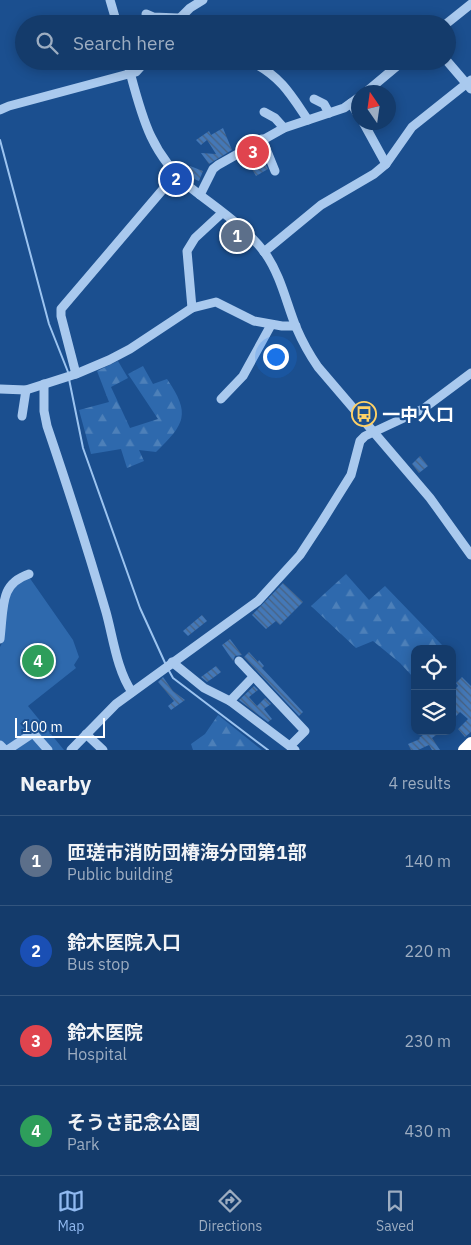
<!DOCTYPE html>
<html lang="en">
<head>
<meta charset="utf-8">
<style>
  body { margin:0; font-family:"IBM Plex Sans","Noto Sans JP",sans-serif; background:#1d4271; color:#f1f3f6 }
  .controls { position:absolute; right:15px; bottom:15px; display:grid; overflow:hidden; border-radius:10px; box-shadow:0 2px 12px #0003 }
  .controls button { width:45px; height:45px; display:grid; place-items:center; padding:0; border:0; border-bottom:1px solid #33557e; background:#143b6b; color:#f1f3f6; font:25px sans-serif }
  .compass { position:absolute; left:351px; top:85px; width:45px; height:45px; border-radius:50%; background:#143b6b; box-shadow:0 2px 12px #0003; rotate:347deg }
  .scale { position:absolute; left:15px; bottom:12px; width:90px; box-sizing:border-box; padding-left:5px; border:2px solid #fff; border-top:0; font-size:14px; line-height:18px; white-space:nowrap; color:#fff; -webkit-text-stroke:4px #1b4f8f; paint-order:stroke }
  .you { position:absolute; left:275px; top:356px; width:18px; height:18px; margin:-12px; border:4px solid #fff; border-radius:50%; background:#1a73e8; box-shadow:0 0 0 8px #1a73e833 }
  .badge { display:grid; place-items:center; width:32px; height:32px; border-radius:50%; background:#90b9f0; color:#fff; font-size:16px; font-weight:700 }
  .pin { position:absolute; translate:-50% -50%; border:2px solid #fff; box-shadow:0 1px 5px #0006 }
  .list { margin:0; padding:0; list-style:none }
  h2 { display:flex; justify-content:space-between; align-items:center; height:65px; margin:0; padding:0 20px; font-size:21px }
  h2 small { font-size:16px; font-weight:400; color:#9dadc1 }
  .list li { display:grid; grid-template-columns:32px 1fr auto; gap:15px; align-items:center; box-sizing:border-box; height:90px; padding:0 20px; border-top:1px solid #33557e }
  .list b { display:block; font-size:19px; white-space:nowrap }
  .list p { margin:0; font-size:16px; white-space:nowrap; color:#9dadc1 }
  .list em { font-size:16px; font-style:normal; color:#9dadc1 }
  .icon { flex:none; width:28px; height:28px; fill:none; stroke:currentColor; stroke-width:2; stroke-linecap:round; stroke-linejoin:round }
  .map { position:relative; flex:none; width:471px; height:750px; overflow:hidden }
  .search { position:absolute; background:#143b6b; box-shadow:0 2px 12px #0003; left:15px; right:15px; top:15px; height:55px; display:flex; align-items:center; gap:12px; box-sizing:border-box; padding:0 18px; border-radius:28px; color:#9dadc1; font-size:19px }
  .sheet { height:425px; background:#143b6b }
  nav { display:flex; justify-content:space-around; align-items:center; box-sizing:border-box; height:70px; border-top:1px solid #33557e; background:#143b6b; font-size:14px; color:#9dadc1 }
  nav a { display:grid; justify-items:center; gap:2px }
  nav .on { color:#90b9f0 }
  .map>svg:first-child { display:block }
  .forest { fill:url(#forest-firs) }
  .green { fill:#2e69ad }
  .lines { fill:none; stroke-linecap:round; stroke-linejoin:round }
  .stream { stroke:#9cc4f0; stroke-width:2 }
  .building { fill:url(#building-back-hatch) }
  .minor { stroke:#a9c9ee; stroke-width:9 }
  .highway { stroke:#fff; stroke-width:12 }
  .labels { text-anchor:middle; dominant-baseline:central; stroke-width:4.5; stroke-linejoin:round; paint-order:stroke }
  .poi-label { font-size:18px; font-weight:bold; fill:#fff; stroke:#1b4f8f; text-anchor:start }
</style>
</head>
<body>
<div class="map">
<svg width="471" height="750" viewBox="0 0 471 750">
  <defs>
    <pattern id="forest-firs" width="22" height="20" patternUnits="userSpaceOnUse" patternTransform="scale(1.25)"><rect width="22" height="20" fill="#2e69ad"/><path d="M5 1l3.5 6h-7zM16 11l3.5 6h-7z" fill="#4d80b9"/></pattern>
    <pattern id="building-back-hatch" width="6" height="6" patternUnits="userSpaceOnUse" patternTransform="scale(1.25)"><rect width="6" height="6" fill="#4478b7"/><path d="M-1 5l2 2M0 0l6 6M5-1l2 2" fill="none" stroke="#486282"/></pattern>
  </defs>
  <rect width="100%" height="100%" fill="#1b4f8f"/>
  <g class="forest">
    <path d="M118 361 128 378 111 387 130 428 158 419 128 374 143 366 153 384 167 379C191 414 185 424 156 452L139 450 144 461 127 468 121 449 91 454 79 410 109 402 97 371Z"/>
    <polygon points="346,574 369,600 385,586 442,645 439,649 415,649 413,677 400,663 373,641 356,648 311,606"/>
    <polygon points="218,715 262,750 193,750 191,744 205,734"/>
  </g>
  <polygon class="green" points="29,577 73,640 79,657 74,665 76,668 28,706 64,750 0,750 0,647 3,641 4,591"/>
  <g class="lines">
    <g class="stream">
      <polyline points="0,140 49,324 68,372"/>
      <polyline points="69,379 83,448 140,608 166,665"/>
      <polyline points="168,669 173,678 268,750"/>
    </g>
  </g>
  <g class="building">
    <polygon points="223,128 232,150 209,164 201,153 216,154 207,140 201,145 196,140 209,131 211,135"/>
    <polygon points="259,149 268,169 256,176 245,157"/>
    <polygon points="190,166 203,171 199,181 191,178 192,175 188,174"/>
    <polygon points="420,456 428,466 419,473 412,464"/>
    <polygon points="283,583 303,602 280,625 276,621 266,629 252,615"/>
    <polygon points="202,615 207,621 188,636 183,631"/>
    <polygon points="230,639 242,655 235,656 233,661 222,645"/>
    <polygon points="249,652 258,662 259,660 264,666 262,668 303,712 299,716 244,657"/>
    <polygon points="216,666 221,672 213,678 207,682 201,677"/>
    <polygon points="163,677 173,691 185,700 171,710 168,706 174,701 158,682"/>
    <polygon points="462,677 471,686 471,732 465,737 458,729 468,719 460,712 455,717 452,714 452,692 458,686 456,683"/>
    <polygon points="254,686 258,690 249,697 257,706 265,698 271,704 264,709 272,719 268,722 239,700"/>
    <polygon points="428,731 442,731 432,738 440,750 432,750 429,745 418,750 411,750 408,744 420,739 419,738"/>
  </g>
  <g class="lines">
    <g class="minor">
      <polyline points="110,0 117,24"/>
      <polyline points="146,14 153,17 178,18"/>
      <polyline points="174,24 190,8 203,0"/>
      <polyline points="446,24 471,4"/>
      <path d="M127 61C141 112 148 152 191 188 216 208 246 227 265 253 281 276 286 302 296 327 302 341 309 354 318 367L430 498 471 555"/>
      <polyline points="447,61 471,89"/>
      <path d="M254 63C282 78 291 95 308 120"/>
      <polyline points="366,92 403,61"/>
      <polyline points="314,99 324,104 329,113"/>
      <polyline points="351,103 358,115"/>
      <polyline points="0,110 9,106 136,72 146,61"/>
      <polyline points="264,112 275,118 284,128"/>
      <polyline points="363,122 386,164"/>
      <polyline points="262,139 275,171"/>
      <polyline points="200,195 213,169 218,165 284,128 344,108 358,98"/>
      <polyline points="264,252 321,205 374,174 386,164 412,127 471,80"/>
      <polyline points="192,308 187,251 195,238 222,213"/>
      <polyline points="76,374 61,316 61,309 176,174"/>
      <path d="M44 384V411L47 426C68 488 88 550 106 612 113 637 117 671 132 692"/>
      <polyline points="0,389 26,390 76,374 109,360 130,349 192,308 216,302 254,321 282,326 296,326"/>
      <polyline points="221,399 243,376 271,325"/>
      <polyline points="22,416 26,390"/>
      <path d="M0 639C4 604 0 584 29 574"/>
      <polyline points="239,661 305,731 290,746"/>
      <polyline points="172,662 204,688 230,701 295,750"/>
      <polyline points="230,701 253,677"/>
      <polyline points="86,734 103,750"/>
      <polyline points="0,745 5,750 9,749 33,733 48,750"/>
      <polyline points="71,750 116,704 258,601 300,555 321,523 351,475 360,441 365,436 423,409 471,373"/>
    </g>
    <polyline class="highway" points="464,750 471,743"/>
  </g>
  <defs>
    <symbol id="bus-ring" viewBox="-11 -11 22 22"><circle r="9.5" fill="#1b4f8f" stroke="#ffd166" stroke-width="1.5"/><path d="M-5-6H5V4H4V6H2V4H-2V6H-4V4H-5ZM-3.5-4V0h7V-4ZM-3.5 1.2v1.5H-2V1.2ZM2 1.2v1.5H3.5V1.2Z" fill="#ffd166"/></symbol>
  </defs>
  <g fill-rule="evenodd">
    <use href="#bus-ring" x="350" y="400" width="28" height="28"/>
  </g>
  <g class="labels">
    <g class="poi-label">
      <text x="382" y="414">一中入口</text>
    </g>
  </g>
</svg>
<div class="controls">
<button><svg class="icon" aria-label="locate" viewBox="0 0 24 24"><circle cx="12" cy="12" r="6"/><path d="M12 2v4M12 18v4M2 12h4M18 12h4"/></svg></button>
<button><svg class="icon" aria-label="layers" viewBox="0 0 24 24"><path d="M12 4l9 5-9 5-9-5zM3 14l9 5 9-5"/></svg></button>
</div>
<svg class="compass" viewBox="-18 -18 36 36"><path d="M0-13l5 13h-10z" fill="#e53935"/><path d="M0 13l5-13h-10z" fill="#9dadc1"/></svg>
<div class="scale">100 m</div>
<div class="you"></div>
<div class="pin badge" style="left:237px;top:236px;background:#5c6f8a">1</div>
<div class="pin badge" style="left:176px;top:179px;background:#1a4fb4">2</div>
<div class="pin badge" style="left:253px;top:152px;background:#e0444e">3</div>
<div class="pin badge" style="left:38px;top:661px;background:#2e9e5b">4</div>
<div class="search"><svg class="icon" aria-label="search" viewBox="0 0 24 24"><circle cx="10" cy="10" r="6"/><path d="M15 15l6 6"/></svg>Search here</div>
</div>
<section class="sheet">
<h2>Nearby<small>4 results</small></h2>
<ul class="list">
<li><span class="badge" style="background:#5c6f8a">1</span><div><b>匝瑳市消防団椿海分団第1部</b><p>Public building</p></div><em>140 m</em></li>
<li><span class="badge" style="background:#1a4fb4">2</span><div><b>鈴木医院入口</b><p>Bus stop</p></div><em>220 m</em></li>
<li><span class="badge" style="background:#e0444e">3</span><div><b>鈴木医院</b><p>Hospital</p></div><em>230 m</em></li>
<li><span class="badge" style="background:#2e9e5b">4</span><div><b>そうさ記念公園</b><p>Park</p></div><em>430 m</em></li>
</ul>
</section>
<nav>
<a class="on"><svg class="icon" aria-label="map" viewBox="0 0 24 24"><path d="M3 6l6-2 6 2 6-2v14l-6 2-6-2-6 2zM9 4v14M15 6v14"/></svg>Map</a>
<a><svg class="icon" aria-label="directions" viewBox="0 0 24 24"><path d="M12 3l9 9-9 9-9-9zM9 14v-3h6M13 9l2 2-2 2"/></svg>Directions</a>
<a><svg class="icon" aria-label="saved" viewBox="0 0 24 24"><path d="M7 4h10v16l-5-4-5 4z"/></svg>Saved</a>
</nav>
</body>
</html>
